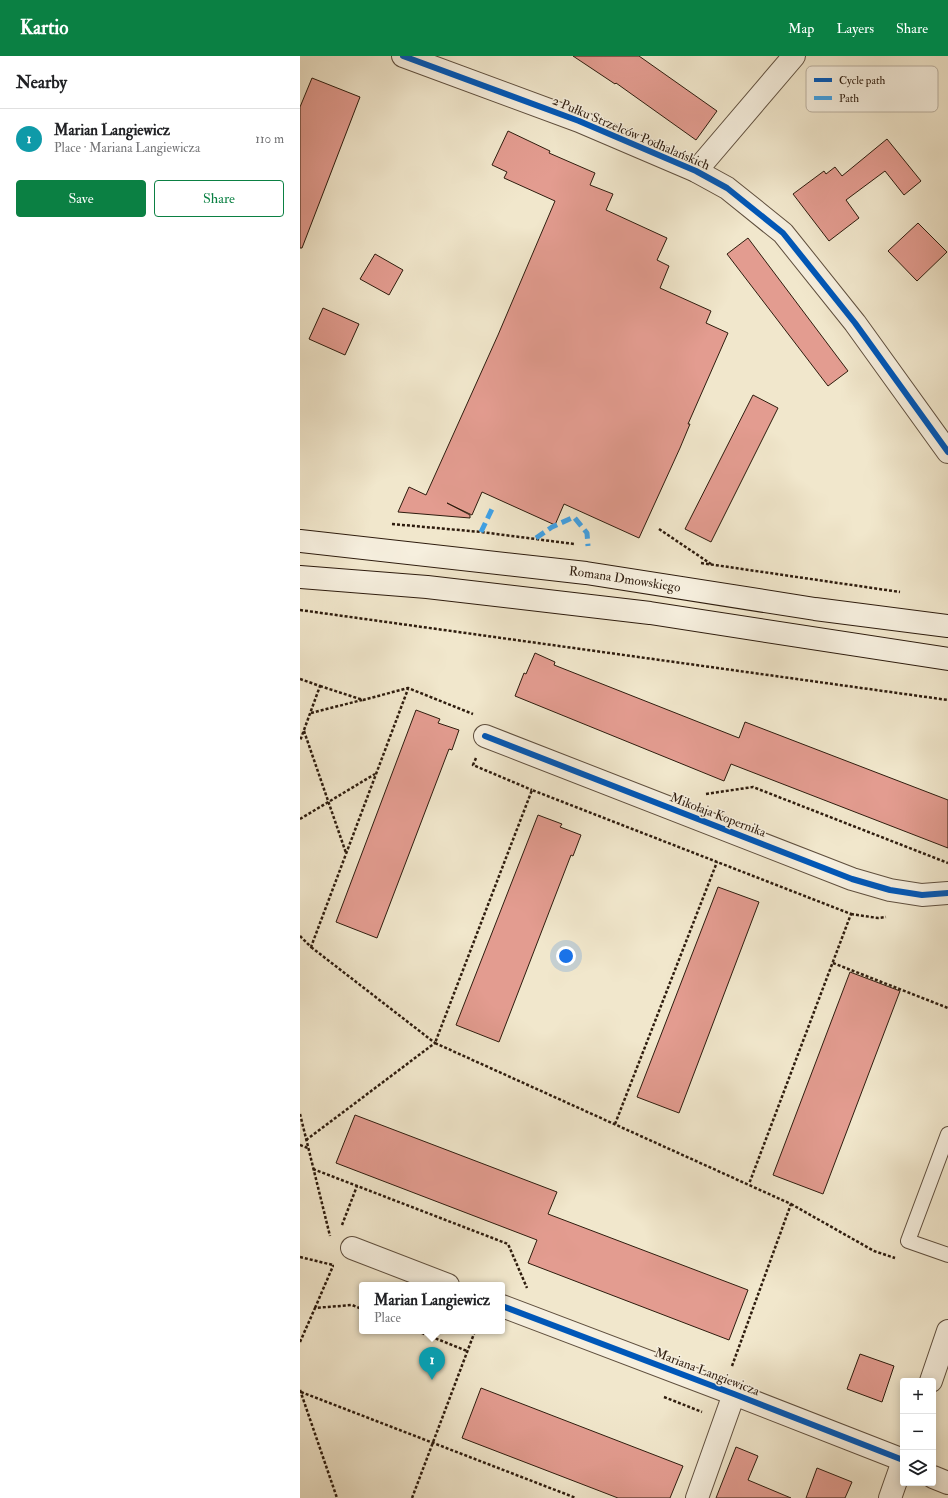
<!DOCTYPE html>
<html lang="en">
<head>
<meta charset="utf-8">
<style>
  body { margin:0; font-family:"IM FELL Double Pica",serif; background:#f2f2f2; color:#202124 }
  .controls { position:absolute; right:12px; bottom:12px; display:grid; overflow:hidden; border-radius:4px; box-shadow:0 2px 10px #0003 }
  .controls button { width:36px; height:36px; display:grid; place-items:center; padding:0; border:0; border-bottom:1px solid #e0e0e0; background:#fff; color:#202124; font:20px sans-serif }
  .you { position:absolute; left:266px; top:900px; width:14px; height:14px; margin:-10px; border:3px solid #fff; border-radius:50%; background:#1a73e8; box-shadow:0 0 0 6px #1a73e833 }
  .badge { display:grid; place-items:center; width:26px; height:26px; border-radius:50%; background:#0b8043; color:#fff; font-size:13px; font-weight:700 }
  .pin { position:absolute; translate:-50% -33px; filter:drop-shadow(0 1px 2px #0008) }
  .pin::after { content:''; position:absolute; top:21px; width:14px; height:12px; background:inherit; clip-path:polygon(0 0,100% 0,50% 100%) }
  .popup { position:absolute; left:59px; top:1226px; width:146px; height:52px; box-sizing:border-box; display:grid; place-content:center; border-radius:4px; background:#fff; filter:drop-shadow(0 1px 3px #0005); font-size:13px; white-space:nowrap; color:#757577 }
  .popup b { font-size:15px; color:#202124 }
  .popup::after { content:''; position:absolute; left:50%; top:100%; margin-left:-8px; border:8px solid transparent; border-top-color:#fff }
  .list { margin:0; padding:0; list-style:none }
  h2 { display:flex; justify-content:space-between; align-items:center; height:52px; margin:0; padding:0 16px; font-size:17px }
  h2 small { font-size:13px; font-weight:400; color:#757577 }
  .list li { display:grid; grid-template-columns:26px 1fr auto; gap:12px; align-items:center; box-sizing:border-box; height:60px; padding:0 16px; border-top:1px solid #e0e0e0 }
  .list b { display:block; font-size:15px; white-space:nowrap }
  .list p { margin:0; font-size:13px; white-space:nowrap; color:#757577 }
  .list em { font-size:13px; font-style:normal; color:#757577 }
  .actions { display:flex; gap:8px; padding:12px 16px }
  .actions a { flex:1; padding:9px 0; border:1px solid #0b8043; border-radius:4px; text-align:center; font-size:14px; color:#0b8043 }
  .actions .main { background:#0b8043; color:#fff }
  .icon { flex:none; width:22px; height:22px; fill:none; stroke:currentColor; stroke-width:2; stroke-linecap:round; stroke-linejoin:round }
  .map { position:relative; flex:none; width:648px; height:1442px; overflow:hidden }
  header { display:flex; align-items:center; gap:24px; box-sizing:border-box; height:56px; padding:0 20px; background:#0b8043; color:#fff }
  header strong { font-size:19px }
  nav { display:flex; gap:22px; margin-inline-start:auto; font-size:14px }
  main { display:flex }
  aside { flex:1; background:#fff }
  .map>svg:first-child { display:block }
  .building { fill:#e39c90; stroke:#2e1c0e }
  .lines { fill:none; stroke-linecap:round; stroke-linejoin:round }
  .service-casing { stroke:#5f4f3e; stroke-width:16 }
  .minor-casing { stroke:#5f4f3e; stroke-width:24 }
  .tertiary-casing { stroke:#5f4f3e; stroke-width:24 }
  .secondary-casing { stroke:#2e1c0e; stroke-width:24 }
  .path { stroke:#2e1c0e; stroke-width:2.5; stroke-dasharray:3 2; stroke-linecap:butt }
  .service { stroke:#f6efde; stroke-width:14 }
  .minor { stroke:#f6efde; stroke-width:22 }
  .tertiary { stroke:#f6efde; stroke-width:22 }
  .secondary { stroke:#f6efde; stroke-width:22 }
  .quiet { stroke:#3ea2e9; stroke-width:5; stroke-dasharray:10 5; stroke-linecap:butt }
  .cycleway-casing { stroke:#f6efde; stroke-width:8 }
  .cycleway { stroke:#0057b8; stroke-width:6 }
  .labels { text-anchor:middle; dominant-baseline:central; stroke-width:3; stroke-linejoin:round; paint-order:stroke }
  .street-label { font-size:13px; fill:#2e1c0e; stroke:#f6efde }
  .key { fill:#f6efde; stroke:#bab0a0; stroke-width:1 }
  .key-label { font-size:11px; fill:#2e1c0e }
</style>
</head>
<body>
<header>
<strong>Kartio</strong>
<nav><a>Map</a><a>Layers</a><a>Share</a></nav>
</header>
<main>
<aside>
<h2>Nearby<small></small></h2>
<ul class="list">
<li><span class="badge" style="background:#0f9aa8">1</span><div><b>Marian Langiewicz</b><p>Place · Mariana Langiewicza</p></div><em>110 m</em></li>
</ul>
<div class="actions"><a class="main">Save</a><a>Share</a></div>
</aside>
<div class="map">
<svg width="648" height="1442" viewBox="0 0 648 1442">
  <rect width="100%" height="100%" fill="#f1e7cc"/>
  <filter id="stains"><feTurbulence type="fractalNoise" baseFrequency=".005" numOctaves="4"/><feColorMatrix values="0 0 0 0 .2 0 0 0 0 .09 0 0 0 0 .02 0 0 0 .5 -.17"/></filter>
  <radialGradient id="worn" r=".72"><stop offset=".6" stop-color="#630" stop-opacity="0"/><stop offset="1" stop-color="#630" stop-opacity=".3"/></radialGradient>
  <g class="building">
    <polygon points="273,0 339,0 417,55 396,84 316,27 315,28"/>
    <polygon points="12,22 60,41 2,192 0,192 0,51"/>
    <polygon points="208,75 250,95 249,97 295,117 290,129 313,138 306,154 367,182 357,204 369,210 360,232 411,255 406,267 428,277 388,368 390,368 380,392 339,482 264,448 255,469 182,436 172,459 147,447 170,459 170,462 98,456 109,431 126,439 198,279 255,145 204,122 207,116 192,109"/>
    <polygon points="587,83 621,125 604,139 585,115 546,144 559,162 529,185 493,138 524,115 526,118 535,111 542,120"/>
    <polygon points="618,167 647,196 617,225 588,195"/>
    <polygon points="448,182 548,315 528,330 427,198"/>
    <polygon points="75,198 103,214 89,239 60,223"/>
    <polygon points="23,252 59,268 45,299 9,283"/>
    <polygon points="453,339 478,352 411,486 385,473"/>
    <polygon points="235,597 255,606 254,609 439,682 445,666 648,744 648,792 431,708 424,725 215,640 224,617 226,618"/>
    <polygon points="116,654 140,663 138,667 159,674 152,694 149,693 77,882 36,866"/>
    <polygon points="238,759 262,768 260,771 281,779 273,800 271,799 199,986 156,969"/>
    <polygon points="418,831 459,846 379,1057 337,1041"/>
    <polygon points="550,916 600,935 523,1138 473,1119"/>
    <polygon points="55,1059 257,1136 248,1158 448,1234 429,1284 228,1207 237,1184 36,1107"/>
    <polygon points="560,1298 594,1310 582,1346 547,1333"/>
    <polygon points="181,1332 383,1410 370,1442 318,1442 162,1382"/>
    <polygon points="436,1391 458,1400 448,1424 491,1442 416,1442"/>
    <polygon points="517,1412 552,1426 545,1442 506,1442"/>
  </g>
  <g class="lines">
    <defs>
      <polyline id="service" points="648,1078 608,1185 648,1199"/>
      <g id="minor">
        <polyline points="103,0 279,65 396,115 427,132 483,177 555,267 648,396"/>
        <polyline points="396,115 494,0"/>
        <polyline points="185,680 552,823 590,834 622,839 648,837"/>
        <polyline points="52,1192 148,1229"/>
        <polyline points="202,1250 434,1338 603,1404"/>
        <polyline points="633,1421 648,1427"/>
        <polyline points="397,1442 434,1338"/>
      </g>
      <g id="tertiary">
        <polyline points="631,1325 648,1275"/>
        <polyline points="590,1442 603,1405"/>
      </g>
      <g id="secondary">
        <path id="s1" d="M0 485 286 517 515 553 648 570"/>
        <polyline points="0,521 127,531 350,557 648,603"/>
      </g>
    </defs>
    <use href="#service" class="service-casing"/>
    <use href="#minor" class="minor-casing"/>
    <use href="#tertiary" class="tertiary-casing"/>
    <use href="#secondary" class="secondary-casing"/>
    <g class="path">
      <polyline points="92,468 181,476 274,488"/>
      <polyline points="359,473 411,508"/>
      <polyline points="401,507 600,536"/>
      <polyline points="0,554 648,644"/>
      <polyline points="0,623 20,630 0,685"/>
      <polyline points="20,630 63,644 108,632 173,658"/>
      <polyline points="11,657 62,644"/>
      <polyline points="4,675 46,797"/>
      <polyline points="176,702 173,709 232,734"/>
      <polyline points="406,738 453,731 648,807"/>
      <polyline points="0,763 75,718"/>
      <polyline points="551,858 578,862 586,861"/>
      <polyline points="0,880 11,891 108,633"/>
      <polyline points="533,907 648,952"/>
      <polyline points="0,1058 30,1180"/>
      <polyline points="315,1068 417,806"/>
      <polyline points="6,1084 135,987 11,891"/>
      <polyline points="0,1089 8,1092"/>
      <polyline points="13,1113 208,1188 227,1232"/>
      <polyline points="491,1148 574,1195 595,1202"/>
      <polyline points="42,1169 57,1130"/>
      <polyline points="0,1201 33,1209"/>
      <polyline points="15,1252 33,1210 34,1210"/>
      <polyline points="117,1275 167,1295"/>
      <polyline points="0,1286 15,1252 52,1249 62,1253"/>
      <polyline points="432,1310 491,1148 135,987 232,734 551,858 449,1128"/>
      <polyline points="0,1334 37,1442"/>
      <polyline points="1,1336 276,1442"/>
      <polyline points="364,1341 402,1356"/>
      <polyline points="112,1442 175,1275"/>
    </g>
    <use href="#service" class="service"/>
    <use href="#minor" class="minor"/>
    <use href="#tertiary" class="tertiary"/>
    <use href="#secondary" class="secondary"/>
    <g class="quiet">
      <polyline points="181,476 192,453"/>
      <polyline points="236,482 252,471 274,461 287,477 288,490"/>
    </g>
    <defs>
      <g id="cycleway">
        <polyline points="103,0 279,65 396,115 427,132 483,177 555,267 648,396"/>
        <polyline points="185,680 552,823 590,834 622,839 648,837"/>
        <polyline points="202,1250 434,1338 603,1404"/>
      </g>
    </defs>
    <use href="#cycleway" class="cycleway-casing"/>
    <use href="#cycleway" class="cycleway"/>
  </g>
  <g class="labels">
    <g class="street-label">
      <text transform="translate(331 77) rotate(23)">2 Pułku Strzelców Podhalańskich</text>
      <text stroke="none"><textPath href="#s1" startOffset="327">Romana Dmowskiego</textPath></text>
      <text transform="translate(418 759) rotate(21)">Mikołaja Kopernika</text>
      <text transform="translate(407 1316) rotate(21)">Mariana Langiewicza</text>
    </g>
  </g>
  <rect x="506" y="10" width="132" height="46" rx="6" class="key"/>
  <rect x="514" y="22" width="18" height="4" fill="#0057b8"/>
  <rect x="514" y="40" width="18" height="4" fill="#3ea2e9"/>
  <g class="key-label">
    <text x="539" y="28">Cycle path</text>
    <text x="539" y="46">Path</text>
  </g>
  <rect width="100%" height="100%" filter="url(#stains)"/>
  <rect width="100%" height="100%" fill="url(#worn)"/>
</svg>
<div class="controls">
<button>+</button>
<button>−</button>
<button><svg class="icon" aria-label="layers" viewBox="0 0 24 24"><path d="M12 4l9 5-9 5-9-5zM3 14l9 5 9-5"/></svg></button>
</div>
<div class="you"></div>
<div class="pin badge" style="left:132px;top:1324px;background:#0f9aa8">1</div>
<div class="popup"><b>Marian Langiewicz</b>Place</div>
</div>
</main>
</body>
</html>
